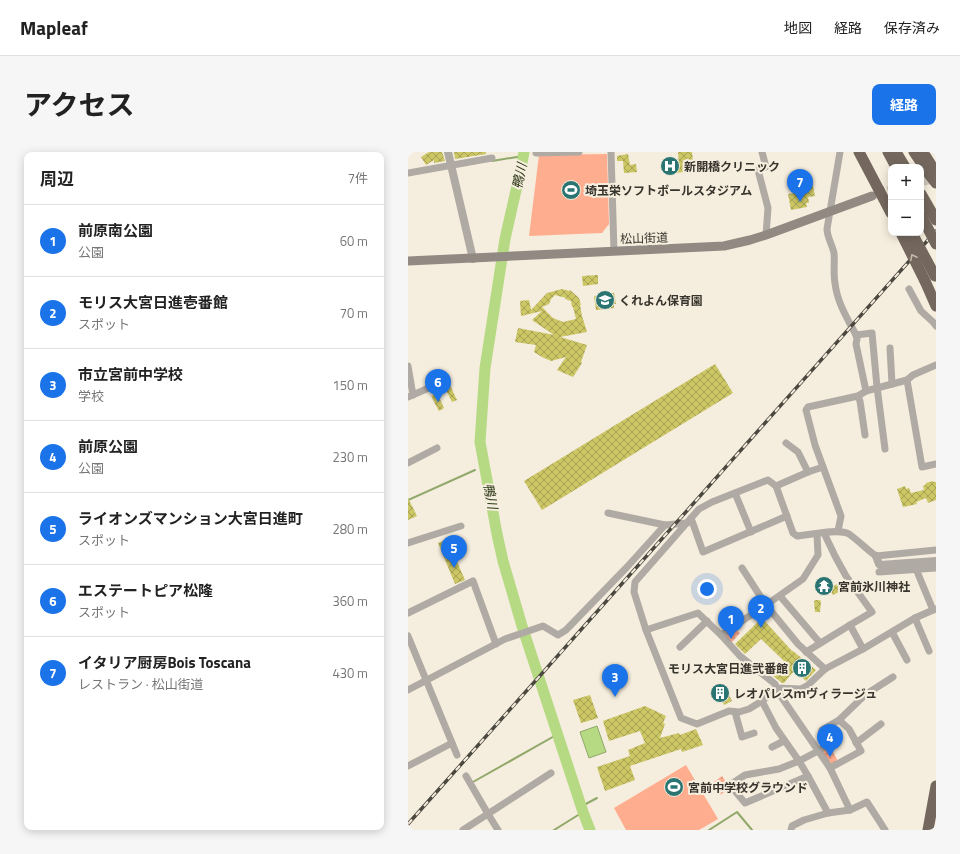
<!DOCTYPE html>
<html lang="ja">
<head>
<meta charset="utf-8">
<style>
  body { margin:0; font-family:"Titillium Web","Noto Sans JP",sans-serif; background:#f6f6f6; color:#222 }
  .controls { position:absolute; right:12px; top:12px; display:grid; overflow:hidden; border-radius:8px; box-shadow:0 2px 10px #0003 }
  .controls button { width:36px; height:36px; display:grid; place-items:center; padding:0; border:0; border-bottom:1px solid #e0e0e0; background:#fff; color:#222; font:20px sans-serif }
  .you { position:absolute; left:299px; top:437px; width:14px; height:14px; margin:-10px; border:3px solid #fff; border-radius:50%; background:#1a73e8; box-shadow:0 0 0 6px #1a73e833 }
  .badge { display:grid; place-items:center; width:26px; height:26px; border-radius:50%; background:#1a73e8; color:#fff; font-size:13px; font-weight:700 }
  .pin { position:absolute; translate:-50% -33px; filter:drop-shadow(0 1px 2px #0008) }
  .pin::after { content:''; position:absolute; top:21px; width:14px; height:12px; background:inherit; clip-path:polygon(0 0,100% 0,50% 100%) }
  .list { margin:0; padding:0; list-style:none }
  h2 { display:flex; justify-content:space-between; align-items:center; height:52px; margin:0; padding:0 16px; font-size:17px }
  h2 small { font-size:13px; font-weight:400; color:#767676 }
  .list li { display:grid; grid-template-columns:26px 1fr auto; gap:12px; align-items:center; box-sizing:border-box; height:72px; padding:0 16px; border-top:1px solid #e0e0e0 }
  .list b { display:block; font-size:15px; white-space:nowrap }
  .list p { margin:0; font-size:13px; white-space:nowrap; color:#767676 }
  .list em { font-size:13px; font-style:normal; color:#767676 }
  .map { position:relative; flex:none; width:528px; height:678px; overflow:hidden; border-radius:8px }
  header { display:flex; align-items:center; gap:24px; box-sizing:border-box; height:56px; padding:0 20px; background:#fff; border-bottom:1px solid #e0e0e0 }
  header strong { font-size:19px }
  nav { display:flex; gap:22px; margin-inline-start:auto; font-size:14px }
  .intro { display:flex; align-items:center; justify-content:space-between; box-sizing:border-box; height:96px; padding:0 24px }
  h1 { margin:0; font-size:28px }
  .button { padding:10px 18px; border-radius:8px; background:#1a73e8; color:#fff; font-size:14px; font-weight:700 }
  main { display:flex; gap:24px; padding:0 24px }
  aside { flex:1; background:#fff; border-radius:8px; box-shadow:0 2px 10px #0003 }
  .map>svg:first-child { display:block }
  .green { fill:#ffad8f }
  .park { fill:url(#park-dots) }
  .water { fill:#b6da83; stroke:#90a869 }
  .lines { fill:none; stroke-linecap:round; stroke-linejoin:round }
  .stream { stroke:#90a869; stroke-width:2 }
  .river { stroke:#b6da83; stroke-width:11 }
  .building { fill:url(#building-cross-hatch); fill-rule:evenodd }
  .secondary-tunnel { stroke:#cfc8ba; stroke-width:9; stroke-dasharray:9 4.5; stroke-linecap:butt }
  .minor { stroke:#b0aaa5; stroke-width:7 }
  .tertiary { stroke:#b0aaa5; stroke-width:8 }
  .secondary { stroke:#928982; stroke-width:9 }
  .trunk { stroke:#74685e; stroke-width:11 }
  .rail-casing { stroke:#4b4840; stroke-width:3.5 }
  .rail { stroke:#f5eddd; stroke-width:2; stroke-dasharray:6; stroke-linecap:butt }
  .trunk-bridge { stroke:#74685e; stroke-width:11 }
  .oneway { stroke:#c1b8aa }
  .labels { text-anchor:middle; dominant-baseline:central; stroke-width:4; stroke-linejoin:round; paint-order:stroke }
  .poi-label { font-size:12px; font-weight:bold; fill:#37342d; stroke:#f5eddd; text-anchor:start }
  .street-label { font-size:12px; fill:#37342d; stroke:#f5eddd }
  .water-label { font-size:13px; font-style:italic; fill:#283612; stroke:#f5eddd }
</style>
</head>
<body>
<header>
<strong>Mapleaf</strong>
<nav><a>地図</a><a>経路</a><a>保存済み</a></nav>
</header>
<div class="intro"><h1>アクセス</h1><a class="button">経路</a></div>
<main>
<aside>
<h2>周辺<small>7件</small></h2>
<ul class="list">
<li><span class="badge">1</span><div><b>前原南公園</b><p>公園</p></div><em>60 m</em></li>
<li><span class="badge">2</span><div><b>モリス大宮日進壱番館</b><p>スポット</p></div><em>70 m</em></li>
<li><span class="badge">3</span><div><b>市立宮前中学校</b><p>学校</p></div><em>150 m</em></li>
<li><span class="badge">4</span><div><b>前原公園</b><p>公園</p></div><em>230 m</em></li>
<li><span class="badge">5</span><div><b>ライオンズマンション大宮日進町</b><p>スポット</p></div><em>280 m</em></li>
<li><span class="badge">6</span><div><b>エステートピア松隆</b><p>スポット</p></div><em>360 m</em></li>
<li><span class="badge">7</span><div><b>イタリア厨房Bois Toscana</b><p>レストラン · 松山街道</p></div><em>430 m</em></li>
</ul>
</aside>
<div class="map">
<svg width="528" height="678" viewBox="0 0 528 678">
  <defs>
    <pattern id="park-dots" width="8" height="8" patternUnits="userSpaceOnUse"><rect width="8" height="8" fill="#ffad8f"/><path d="M2 2h.1M6 6h.1" fill="none" stroke="#db957c" stroke-width="1.8" stroke-linecap="round"/></pattern>
    <pattern id="building-cross-hatch" width="8" height="8" patternUnits="userSpaceOnUse"><rect width="8" height="8" fill="#ccc665"/><path d="M0 0l8 8M0 8l8-8" fill="none" stroke="#a6a254"/></pattern>
  </defs>
  <rect width="100%" height="100%" fill="#f5eddd"/>
  <g class="green">
    <polygon points="199,2 201,72 194,81 121,84 131,3"/>
    <polygon points="278,613 310,667 291,678 218,678 206,656"/>
  </g>
  <g class="park">
    <polygon points="327,477 332,481 323,491 316,483"/>
    <polygon points="419,595 422,601 425,600 430,609 422,614 412,599"/>
    <polygon points="314,624 322,636 312,643 303,632"/>
  </g>
  <polygon class="water" points="189,574 198,600 181,606 172,580"/>
  <g class="lines">
    <g class="stream">
      <polyline points="525,0 528,3"/>
      <polyline points="84,9 115,4"/>
      <polyline points="0,348 67,318"/>
      <polyline points="65,630 150,582"/>
      <polyline points="174,654 189,646"/>
      <polyline points="146,678 175,660"/>
      <polyline points="301,678 329,660 344,678"/>
    </g>
    <polyline class="river" points="116,0 113,16 97,87 77,216 72,290 89,382 95,409 114,474 175,660 182,678"/>
  </g>
  <g class="building">
    <polygon points="21,0 34,0 37,9 26,11 26,8 18,13 13,5"/>
    <polygon points="46,0 78,0 78,2 47,7"/>
    <polygon points="270,0 284,0 286,19 267,21 267,13 271,13"/>
    <polygon points="220,2 222,13 228,12 229,20 216,21 215,9 209,9 209,4"/>
    <polygon points="398,26 399,30 404,29 407,44 400,45 401,51 398,51 399,55 383,58 380,42 393,40 392,30 393,30 393,27"/>
    <polygon points="190,123 190,132 175,134 174,124"/>
    <path d="M154 137 161 139 162 138 171 146 173 153H172L174 164 179 180 152 185 179 193 173 210 174 211 165 225 149 218 158 205 143 209 134 205 126 200 128 193 107 190 110 176 146 183 124 168 134 159 113 164 112 149 121 148 123 158 139 141ZM147 143 158 146 157 147 163 149 164 155H165L168 167 155 170 145 166 134 155 141 152 143 147Z"/>
    <polygon points="206,141 208,152 206,152 206,156 188,158 186,144"/>
    <polygon points="307,212 325,241 134,358 116,329"/>
    <polygon points="41,231 49,248 44,250 36,234 37,233"/>
    <polygon points="29,241 36,256 31,259 23,244"/>
    <polygon points="525,329 526,330 528,330 528,348 520,351 518,346 508,350 509,352 495,355 489,337 497,334 498,337 501,336 503,341 516,338 515,334 518,332 518,331"/>
    <polygon points="0,346 9,364 0,368"/>
    <polygon points="48,384 52,395 44,398 57,428 47,432 30,391"/>
    <polygon points="435,429 440,438 434,441 433,439 425,443 421,436"/>
    <polygon points="408,448 411,448 413,449 412,460 407,460 406,449"/>
    <polygon points="354,466 384,499 385,499 408,518 398,529 386,519 376,531 374,531 365,524 376,511 375,510 376,509 353,487 337,502 327,492"/>
    <polygon points="316,532 324,549 316,553 312,545 306,547 303,538"/>
    <polygon points="182,543 190,566 173,571 165,548"/>
    <polygon points="237,554 258,564 255,571 257,572 252,586 271,581 272,583 288,577 295,593 274,600 273,597 222,614 227,628 197,639 189,615 222,604 220,598 237,591 232,579 201,589 195,569"/>
  </g>
  <g class="lines">
    <g class="secondary-tunnel">
      <polyline points="513,30 528,26"/>
      <polyline points="467,43 483,38"/>
    </g>
    <g class="minor">
      <polyline points="203,0 206,99"/>
      <polyline points="354,0 358,15 350,18 360,56 358,83"/>
      <path d="M432 0 419 77C419 85 424 92 426 101 427 111 425 121 427 131 429 150 439 166 448 183L449 187 448 192 458 239"/>
      <polyline points="128,1 171,0"/>
      <polyline points="0,21 84,6"/>
      <polyline points="501,137 513,159 525,170 528,174"/>
      <polyline points="448,183 464,181 469,235 477,297"/>
      <polyline points="482,196 484,232"/>
      <polyline points="0,214 5,243"/>
      <polyline points="499,228 514,315 528,312"/>
      <polyline points="450,244 452,249 457,283"/>
      <polyline points="0,245 32,231"/>
      <polyline points="378,291 390,300 400,320"/>
      <polyline points="0,311 29,296"/>
      <polyline points="368,334 400,320 415,315"/>
      <polyline points="327,341 343,380"/>
      <polyline points="200,361 257,373"/>
      <polyline points="283,366 295,400 379,364"/>
      <polyline points="430,379 433,364 407,293 398,258 400,255 450,244 458,239 499,228 505,223 528,213"/>
      <polyline points="416,381 427,404 438,424 464,460 442,473 455,497"/>
      <polyline points="0,391 53,374"/>
      <polyline points="334,416 358,453 390,492 417,517"/>
      <polyline points="508,417 525,458"/>
      <polyline points="471,420 528,416"/>
      <polyline points="372,444 412,491"/>
      <polyline points="0,461 65,429 88,492"/>
      <polyline points="507,466 521,499"/>
      <polyline points="238,478 290,461 313,483 332,504 367,532 369,536 393,537 399,534 417,517 455,497 507,466 525,458 528,457"/>
      <polyline points="484,480 499,508"/>
      <polyline points="313,483 358,453 395,427 410,403 409,382"/>
      <polyline points="0,484 49,603"/>
      <polyline points="272,495 299,469"/>
      <polyline points="398,500 442,473"/>
      <polyline points="0,538 97,487 135,474 150,483 158,478 219,415 257,373 279,371"/>
      <polyline points="354,549 368,576 391,609 400,624"/>
      <polyline points="327,560 334,585 346,581"/>
      <polyline points="431,568 457,543 485,525"/>
      <polyline points="448,591 473,572"/>
      <polyline points="364,595 376,589"/>
      <polyline points="0,614 44,591"/>
      <polyline points="58,624 80,662 90,678"/>
      <path d="M442 658 422 616 372 543 369 536 354 549 341 557 331 560 321 559 289 572 273 566 238 478 226 440 227 430 291 357 304 350 360 328 368 334 385 381 389 384C401 383 431 376 441 382 451 389 459 398 468 404L528 398"/>
      <polyline points="420,661 400,624 337,651 322,633 337,623 371,617 391,609 410,599 422,591 414,578 431,568 441,577 453,599 422,616"/>
      <polyline points="55,678 143,621"/>
      <polyline points="383,678 384,674 396,668 420,661 442,658 459,650 477,678"/>
    </g>
    <g class="tertiary">
      <polyline points="40,0 65,107"/>
      <polyline points="468,404 471,412 472,413 528,409"/>
    </g>
    <polyline class="secondary" points="0,109 316,94 342,88 358,83 464,44"/>
    <g class="trunk">
      <polyline points="451,0 471,38"/>
      <polyline points="480,0 488,15"/>
      <polyline points="488,0 497,15"/>
      <polyline points="515,0 528,21"/>
      <polyline points="513,42 528,68"/>
      <polyline points="517,129 528,154"/>
      <polyline points="520,678 528,634"/>
    </g>
    <defs>
      <polyline id="rail" points="0,672 528,79"/>
    </defs>
    <use href="#rail" class="rail-casing"/>
    <use href="#rail" class="rail"/>
    <g class="trunk-bridge">
      <polyline points="506,0 521,22 528,31"/>
      <polyline points="471,38 483,61"/>
      <polyline points="513,63 528,92"/>
      <polyline points="493,81 517,129"/>
      <polyline points="504,81 527,124"/>
    </g>
  </g>
  <defs><path id="oneway-chevron" d="M-2-3.5L2.5 0L-2 3.5" fill="none" stroke-width="1.6" stroke-linecap="round" stroke-linejoin="round"/></defs>
  <use class="oneway" href="#oneway-chevron" transform="translate(505 105) rotate(-117)"/>
  <defs>
    <symbol id="hospital-disc" viewBox="-11 -11 22 22"><circle r="9.5" fill="#2a7471" stroke="#f5eddd"/><path d="M-5-5h3v3.5h4V-5h3V5h-3V1.5h-4V5h-3Z" fill="#fff"/></symbol>
    <symbol id="stadium-disc" viewBox="-11 -11 22 22"><circle r="9.5" fill="#2a7471" stroke="#f5eddd"/><path d="M0-5a6.5 5 0 1 0 0 10a6.5 5 0 1 0 0-10ZM-3.5-1.8h7v3.6h-7Z" fill="#fff"/></symbol>
    <symbol id="school-disc" viewBox="-11 -11 22 22"><circle r="9.5" fill="#2a7471" stroke="#f5eddd"/><path d="M0-5L7-2L0 1L-7-2ZM-4 1L0 2.5L4 1V4Q0 6-4 4Z" fill="#fff"/></symbol>
    <symbol id="temple-disc" viewBox="-11 -11 22 22"><circle r="9.5" fill="#2a7471" stroke="#f5eddd"/><path d="M0-6L5-2H3V0L6.5 2.5H4V6H1.5V3h-3V6H-4V2.5H-6.5L-3 0V-2H-5Z" fill="#fff"/></symbol>
    <symbol id="building-disc" viewBox="-11 -11 22 22"><circle r="9.5" fill="#2a7471" stroke="#f5eddd"/><path d="M-4-6H4V6H1V3H-1V6H-4ZM-2.5-4.3h1.7v1.8h-1.7ZM.8-4.3h1.7v1.8H.8ZM-2.5-1h1.7V.8h-1.7ZM.8-1h1.7V.8H.8Z" fill="#fff"/></symbol>
  </defs>
  <g fill-rule="evenodd">
    <use href="#hospital-disc" x="251" y="3" width="22" height="22"/>
    <use href="#stadium-disc" x="152" y="27" width="22" height="22"/>
    <use href="#school-disc" x="186" y="137" width="22" height="22"/>
    <use href="#temple-disc" x="405" y="423" width="22" height="22"/>
    <use href="#building-disc" x="383" y="505" width="22" height="22"/>
    <use href="#building-disc" x="301" y="530" width="22" height="22"/>
    <use href="#stadium-disc" x="255" y="624" width="22" height="22"/>
  </g>
  <g class="labels">
    <g class="poi-label">
      <text x="276" y="14">新開橋クリニック</text>
      <text x="177" y="38">埼玉栄ソフトボールスタジアム</text>
      <text x="211" y="148">くれよん保育園</text>
      <text x="430" y="434">宮前氷川神社</text>
      <text x="380" y="516" text-anchor="end">モリス大宮日進弐番館</text>
      <text x="326" y="541">レオパレスｍヴィラージュ</text>
      <text x="280" y="635">宮前中学校グラウンド</text>
    </g>
    <g class="street-label">
      <text transform="translate(236 86) rotate(-2)">松山街道</text>
    </g>
    <g class="water-label">
      <text transform="translate(111 24) rotate(-78)">鴨川</text>
      <text transform="translate(83 344) rotate(79)">鴨川</text>
    </g>
  </g>
</svg>
<div class="controls">
<button>+</button>
<button>−</button>
</div>
<div class="you"></div>
<div class="pin badge" style="left:323px;top:487px">1</div>
<div class="pin badge" style="left:353px;top:476px">2</div>
<div class="pin badge" style="left:207px;top:545px">3</div>
<div class="pin badge" style="left:422px;top:605px">4</div>
<div class="pin badge" style="left:46px;top:416px">5</div>
<div class="pin badge" style="left:30px;top:250px">6</div>
<div class="pin badge" style="left:392px;top:50px">7</div>
</div>
</main>
</body>
</html>
